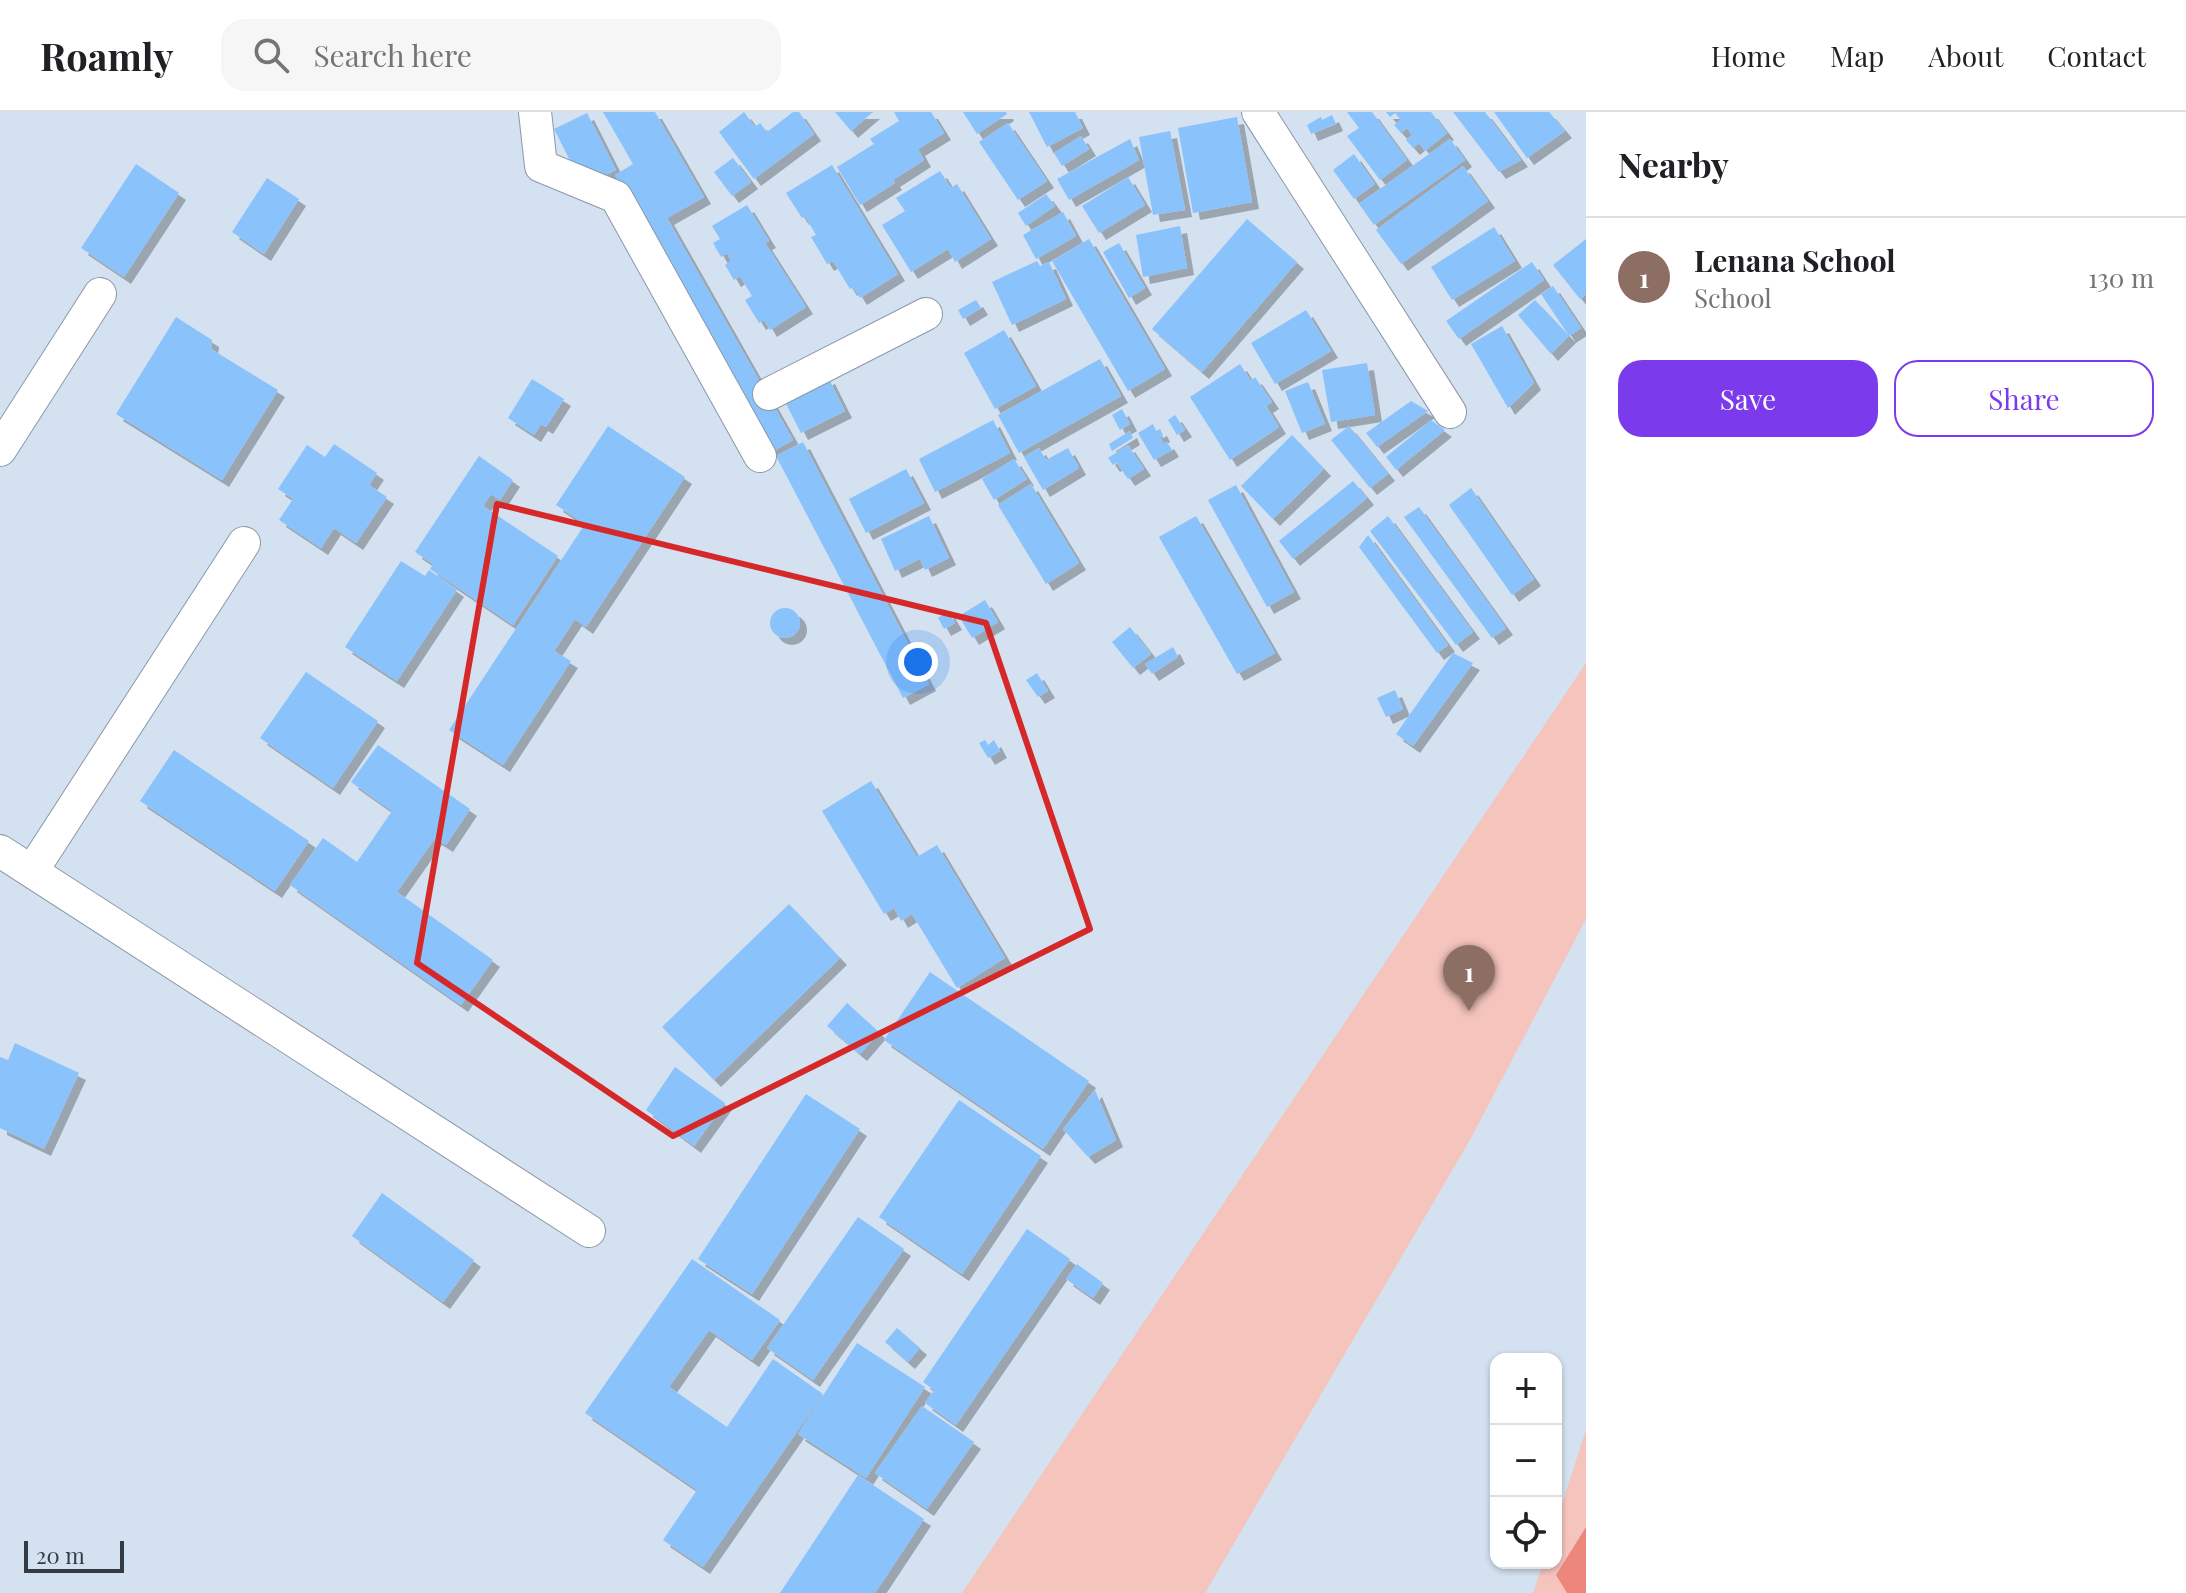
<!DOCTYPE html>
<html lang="en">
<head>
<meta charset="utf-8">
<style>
  body { margin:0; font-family:"Playfair Display",serif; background:#f6f6f6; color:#202124 }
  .controls { position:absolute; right:24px; bottom:24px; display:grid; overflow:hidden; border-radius:16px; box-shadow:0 2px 6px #0004 }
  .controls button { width:72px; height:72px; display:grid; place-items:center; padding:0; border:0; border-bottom:2px solid #e0e0e0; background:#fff; color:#202124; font:40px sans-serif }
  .scale { position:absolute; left:24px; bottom:20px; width:100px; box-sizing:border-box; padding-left:8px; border:4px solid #353b41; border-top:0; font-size:22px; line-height:28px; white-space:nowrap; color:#353b41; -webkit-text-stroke:6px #d3e1f0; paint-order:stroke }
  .you { position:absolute; left:918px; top:550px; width:28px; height:28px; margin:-20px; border:6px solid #fff; border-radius:50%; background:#1a73e8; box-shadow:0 0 0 12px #1a73e833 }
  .badge { display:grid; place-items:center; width:52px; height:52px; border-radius:50%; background:#7c3aed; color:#fff; font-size:26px; font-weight:700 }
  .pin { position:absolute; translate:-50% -66px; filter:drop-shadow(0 2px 4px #0008) }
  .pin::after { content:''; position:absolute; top:42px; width:28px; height:24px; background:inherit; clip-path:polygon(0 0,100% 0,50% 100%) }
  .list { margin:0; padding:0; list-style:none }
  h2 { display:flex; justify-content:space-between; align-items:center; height:104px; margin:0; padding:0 32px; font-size:34px }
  h2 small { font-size:26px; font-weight:400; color:#757577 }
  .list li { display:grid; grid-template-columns:52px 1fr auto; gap:24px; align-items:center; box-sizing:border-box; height:120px; padding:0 32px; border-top:2px solid #e0e0e0 }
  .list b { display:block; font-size:30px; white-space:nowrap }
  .list p { margin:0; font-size:26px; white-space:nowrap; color:#757577 }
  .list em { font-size:26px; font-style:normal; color:#757577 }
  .actions { display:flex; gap:16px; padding:24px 32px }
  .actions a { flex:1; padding:18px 0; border:2px solid #7c3aed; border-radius:24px; text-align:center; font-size:28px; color:#7c3aed }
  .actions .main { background:#7c3aed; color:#fff }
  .icon { flex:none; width:44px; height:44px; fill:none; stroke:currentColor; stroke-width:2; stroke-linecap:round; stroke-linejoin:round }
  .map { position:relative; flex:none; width:1586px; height:1481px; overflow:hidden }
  header { display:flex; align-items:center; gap:48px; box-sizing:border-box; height:112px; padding:0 40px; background:#fff; border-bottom:2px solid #e0e0e0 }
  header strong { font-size:38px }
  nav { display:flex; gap:44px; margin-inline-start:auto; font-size:28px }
  .search { width:560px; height:72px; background:#f6f6f6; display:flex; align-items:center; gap:20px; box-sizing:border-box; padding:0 28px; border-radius:24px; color:#757577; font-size:30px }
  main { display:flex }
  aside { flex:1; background:#fff }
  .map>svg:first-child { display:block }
  .green { fill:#f5c4bd }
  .forest { fill:#ed877b }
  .building { fill:#8ac2fc; filter:url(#shadow) }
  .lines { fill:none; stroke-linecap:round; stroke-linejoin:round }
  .street-casing { stroke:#8b98a7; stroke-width:34 }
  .street { stroke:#fff; stroke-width:32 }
  .marked { fill:none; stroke:#d62828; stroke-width:6; stroke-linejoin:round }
</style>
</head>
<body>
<header>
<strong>Roamly</strong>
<div class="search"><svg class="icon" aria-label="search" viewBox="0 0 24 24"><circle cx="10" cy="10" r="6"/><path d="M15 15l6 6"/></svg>Search here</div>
<nav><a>Home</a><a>Map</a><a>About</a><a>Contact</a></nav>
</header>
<main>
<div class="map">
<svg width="1586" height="1481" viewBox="0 0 1586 1481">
  <defs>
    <filter id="shadow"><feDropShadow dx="7" dy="7" stdDeviation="0" flood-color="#0004"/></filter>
  </defs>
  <rect width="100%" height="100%" fill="#d3e1f0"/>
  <g class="green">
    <polygon points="1586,551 1586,807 1471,1026 1205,1481 962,1481"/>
    <polygon points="1586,1318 1586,1481 1533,1481 1543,1451 1556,1451 1556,1410"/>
  </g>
  <polygon class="forest" points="1586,1415 1586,1481 1567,1481 1556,1463"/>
  <g class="building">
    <polygon points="603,0 655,0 704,85 667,106 793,328 772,340 615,63 633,52"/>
    <polygon points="744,0 755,15 760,11 767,20 793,0 799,0 814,22 754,67 719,20"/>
    <polygon points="835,0 873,0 851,19"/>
    <polygon points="894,0 931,0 944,21 918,37 924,48 893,68 895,71 860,93 837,55 874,32 870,27 899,9"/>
    <polygon points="963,0 1006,0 1007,2 977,22"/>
    <polygon points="1029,0 1075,0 1083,16 1047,35"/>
    <polygon points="1347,0 1372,0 1407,48 1380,68 1347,24 1359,16"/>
    <polygon points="1386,0 1431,0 1447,21 1425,39 1419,31 1413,36 1406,28 1412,23 1407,16 1401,21 1394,13 1401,8 1395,1 1390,5"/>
    <polygon points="1453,0 1485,0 1521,48 1499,60"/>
    <polygon points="1494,0 1549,0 1565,19 1527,46"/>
    <polygon points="587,1 616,58 583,74 554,17"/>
    <polygon points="1332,3 1336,12 1311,22 1307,13 1321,5 1322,8"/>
    <polygon points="1237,5 1252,90 1193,101 1178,16"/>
    <polygon points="1008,11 1047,69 1018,88 979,30"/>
    <polygon points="1170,19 1185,98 1153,103 1139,25"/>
    <polygon points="1081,24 1089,37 1062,54 1054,41"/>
    <polygon points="1130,27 1139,48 1069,88 1057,67"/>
    <polygon points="1450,27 1465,48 1374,113 1359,92"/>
    <polygon points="1354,42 1375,72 1354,87 1333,58"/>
    <polygon points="733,46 751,70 732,84 714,60"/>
    <polygon points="136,52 179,81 124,165 81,136"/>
    <polygon points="832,53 898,162 860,186 853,175 850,177 833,149 827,152 811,125 816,123 805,104 802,106 786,81"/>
    <polygon points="1463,54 1488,89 1401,152 1376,118"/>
    <polygon points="940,59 951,76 957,72 991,127 955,150 948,137 911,160 882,113 905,99 896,86"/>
    <polygon points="1128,65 1145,93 1099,121 1082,94"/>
    <polygon points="267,66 299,87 264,142 232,120"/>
    <polygon points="1046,82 1055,94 1026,114 1018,101"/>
    <polygon points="747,93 769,129 765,131 806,195 770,218 764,208 759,211 745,188 752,184 740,164 734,168 725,153 731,149 727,141 721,145 713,131 720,127 712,114"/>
    <polygon points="1063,100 1076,124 1036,147 1023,123"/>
    <polygon points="1247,107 1297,150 1202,260 1152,217"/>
    <polygon points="1180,114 1187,156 1143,165 1136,123"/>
    <polygon points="1494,115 1515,149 1452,188 1431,155"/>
    <polygon points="1089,127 1165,257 1128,279 1052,149"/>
    <polygon points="1586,127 1586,182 1580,187 1553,153"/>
    <polygon points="1119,131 1145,176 1129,186 1103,140"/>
    <polygon points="1037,149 1040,154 1049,150 1066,187 1012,213 992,170"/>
    <polygon points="1532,150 1544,168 1459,227 1446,209"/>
    <polygon points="1553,174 1581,216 1569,224 1551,242 1518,203 1535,188 1569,224 1541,182"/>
    <polygon points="976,188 981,196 963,207 958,198"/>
    <polygon points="1306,198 1331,239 1275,272 1251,231"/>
    <polygon points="176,205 212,228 211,237 278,278 222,368 116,302"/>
    <polygon points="1502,214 1534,271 1508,296 1471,232"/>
    <polygon points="1004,218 1036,274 995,297 964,241"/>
    <polygon points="1100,247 1121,284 1019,341 998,303"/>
    <polygon points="1367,251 1375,303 1331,310 1322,258"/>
    <polygon points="1240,252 1251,269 1255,265 1272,290 1266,294 1279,315 1230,348 1190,285"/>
    <polygon points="828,265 845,299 801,321 784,288"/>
    <polygon points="532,267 564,287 546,315 541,312 534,323 508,306"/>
    <polygon points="1308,270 1325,312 1302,321 1285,279"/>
    <polygon points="1411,289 1428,299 1377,335 1366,321"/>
    <polygon points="1122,297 1130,312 1120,318 1112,303"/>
    <polygon points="1175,303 1185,318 1177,323 1168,308"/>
    <polygon points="993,308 1010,341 935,380 919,347"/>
    <polygon points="1431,308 1445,318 1396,358 1386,345"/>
    <polygon points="1153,312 1156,319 1160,317 1163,323 1160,325 1164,332 1167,330 1172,338 1154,348 1138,321"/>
    <polygon points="608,314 685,365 586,515 575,507 554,539 571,549 503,653 449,618 585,412 556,393"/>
    <polygon points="1349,314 1388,362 1370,376 1331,328"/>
    <polygon points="1130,319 1133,326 1112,339 1109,332"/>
    <polygon points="1292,323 1324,357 1273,407 1241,374"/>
    <polygon points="803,330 929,572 903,586 776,344"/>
    <polygon points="334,332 377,361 369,373 387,385 356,431 334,416 321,436 279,408 293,387 278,377 307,333 325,345"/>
    <polygon points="1128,333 1144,357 1128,367 1117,351 1113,353 1108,346"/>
    <polygon points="1039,336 1046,348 1068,336 1079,356 1043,378 1024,345"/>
    <polygon points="479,344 513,368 500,388 491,382 483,394 558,444 513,513 430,457 433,452 415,440"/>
    <polygon points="1014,347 1027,367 994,388 982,367"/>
    <polygon points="906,357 924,391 866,421 849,387"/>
    <polygon points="1353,369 1367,386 1293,447 1279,429"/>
    <polygon points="1031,372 1079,451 1046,472 998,393"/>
    <polygon points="1236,373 1294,480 1267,495 1208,388"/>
    <polygon points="1471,376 1534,467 1512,483 1449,393"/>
    <polygon points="1419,395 1506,516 1492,526 1404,405"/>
    <polygon points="929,404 949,446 925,458 920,447 895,459 881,427"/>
    <polygon points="1196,404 1275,541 1237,562 1159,425"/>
    <polygon points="1388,404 1473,520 1456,533 1370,419"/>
    <polygon points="1368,423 1448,533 1437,541 1359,435"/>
    <polygon points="401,449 425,464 429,458 457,478 397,569 345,535"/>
    <polygon points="985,488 998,510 972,526 959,504"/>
    <circle cx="785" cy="511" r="15"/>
    <polygon points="948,499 955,511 944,517 938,506"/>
    <polygon points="1130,515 1151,542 1133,556 1112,530"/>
    <polygon points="1173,535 1178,545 1152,562 1145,552"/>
    <polygon points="1453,541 1473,551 1413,634 1396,622"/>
    <polygon points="306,560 378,609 333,676 260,626"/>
    <polygon points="1037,561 1048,579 1038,585 1026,568"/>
    <polygon points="1395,578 1403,597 1386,605 1377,586"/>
    <polygon points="985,628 988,633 994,628 1000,639 988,646 979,631"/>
    <polygon points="378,633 470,697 446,733 435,726 397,780 493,848 461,893 290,773 323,726 357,750 392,699 351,670"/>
    <polygon points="174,638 309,729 275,779 140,689"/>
    <polygon points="871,669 917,745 937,733 1005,846 957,876 912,802 901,809 894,796 884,802 822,699"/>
    <polygon points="789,792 840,846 714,968 662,915"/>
    <polygon points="930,860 1089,969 1043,1037 884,928"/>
    <polygon points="847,891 879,920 860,942 827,914"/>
    <polygon points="15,931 79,961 44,1037 0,1016 0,945 8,948"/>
    <polygon points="675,955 725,991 694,1034 646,998"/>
    <polygon points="1095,978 1116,1028 1088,1045 1063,1017"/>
    <polygon points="806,982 860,1017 752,1182 698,1147"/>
    <polygon points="959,988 1041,1044 962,1162 879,1105"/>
    <polygon points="382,1081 474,1148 443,1190 352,1124"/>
    <polygon points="858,1105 904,1137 813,1268 767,1236"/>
    <polygon points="1027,1117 1070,1147 956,1313 925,1291 934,1278 923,1270"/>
    <polygon points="692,1147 780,1208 752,1248 709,1218 669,1275 727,1315 773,1247 823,1282 703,1455 663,1428 697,1378 585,1301"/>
    <polygon points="1077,1152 1103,1171 1093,1186 1066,1167"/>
    <polygon points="897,1216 920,1236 908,1250 885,1230"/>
    <polygon points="857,1231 925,1275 866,1366 798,1322"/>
    <polygon points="922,1294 974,1330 927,1397 875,1361"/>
    <polygon points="858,1363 924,1407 875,1481 780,1481"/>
  </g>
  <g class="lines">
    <defs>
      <g id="street">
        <polyline points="535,0 541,54 616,85 760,344"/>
        <polyline points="1258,0 1450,300"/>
        <polyline points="769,282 926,202"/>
        <polyline points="0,338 100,182"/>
        <polyline points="0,739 589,1119"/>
        <polyline points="32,759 244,431"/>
      </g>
    </defs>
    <use href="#street" class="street-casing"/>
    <use href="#street" class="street"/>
  </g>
  <path class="marked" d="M497 392 986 511 1090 817 673 1024 417 851Z"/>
</svg>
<div class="controls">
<button>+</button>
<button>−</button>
<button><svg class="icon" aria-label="locate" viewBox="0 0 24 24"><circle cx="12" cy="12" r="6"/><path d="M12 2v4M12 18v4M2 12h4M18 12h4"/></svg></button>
</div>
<div class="scale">20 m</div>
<div class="you"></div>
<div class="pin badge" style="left:1469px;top:899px;background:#8d6e63">1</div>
</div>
<aside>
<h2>Nearby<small></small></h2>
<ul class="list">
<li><span class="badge" style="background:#8d6e63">1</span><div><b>Lenana School</b><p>School</p></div><em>130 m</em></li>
</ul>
<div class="actions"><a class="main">Save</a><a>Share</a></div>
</aside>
</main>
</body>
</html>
